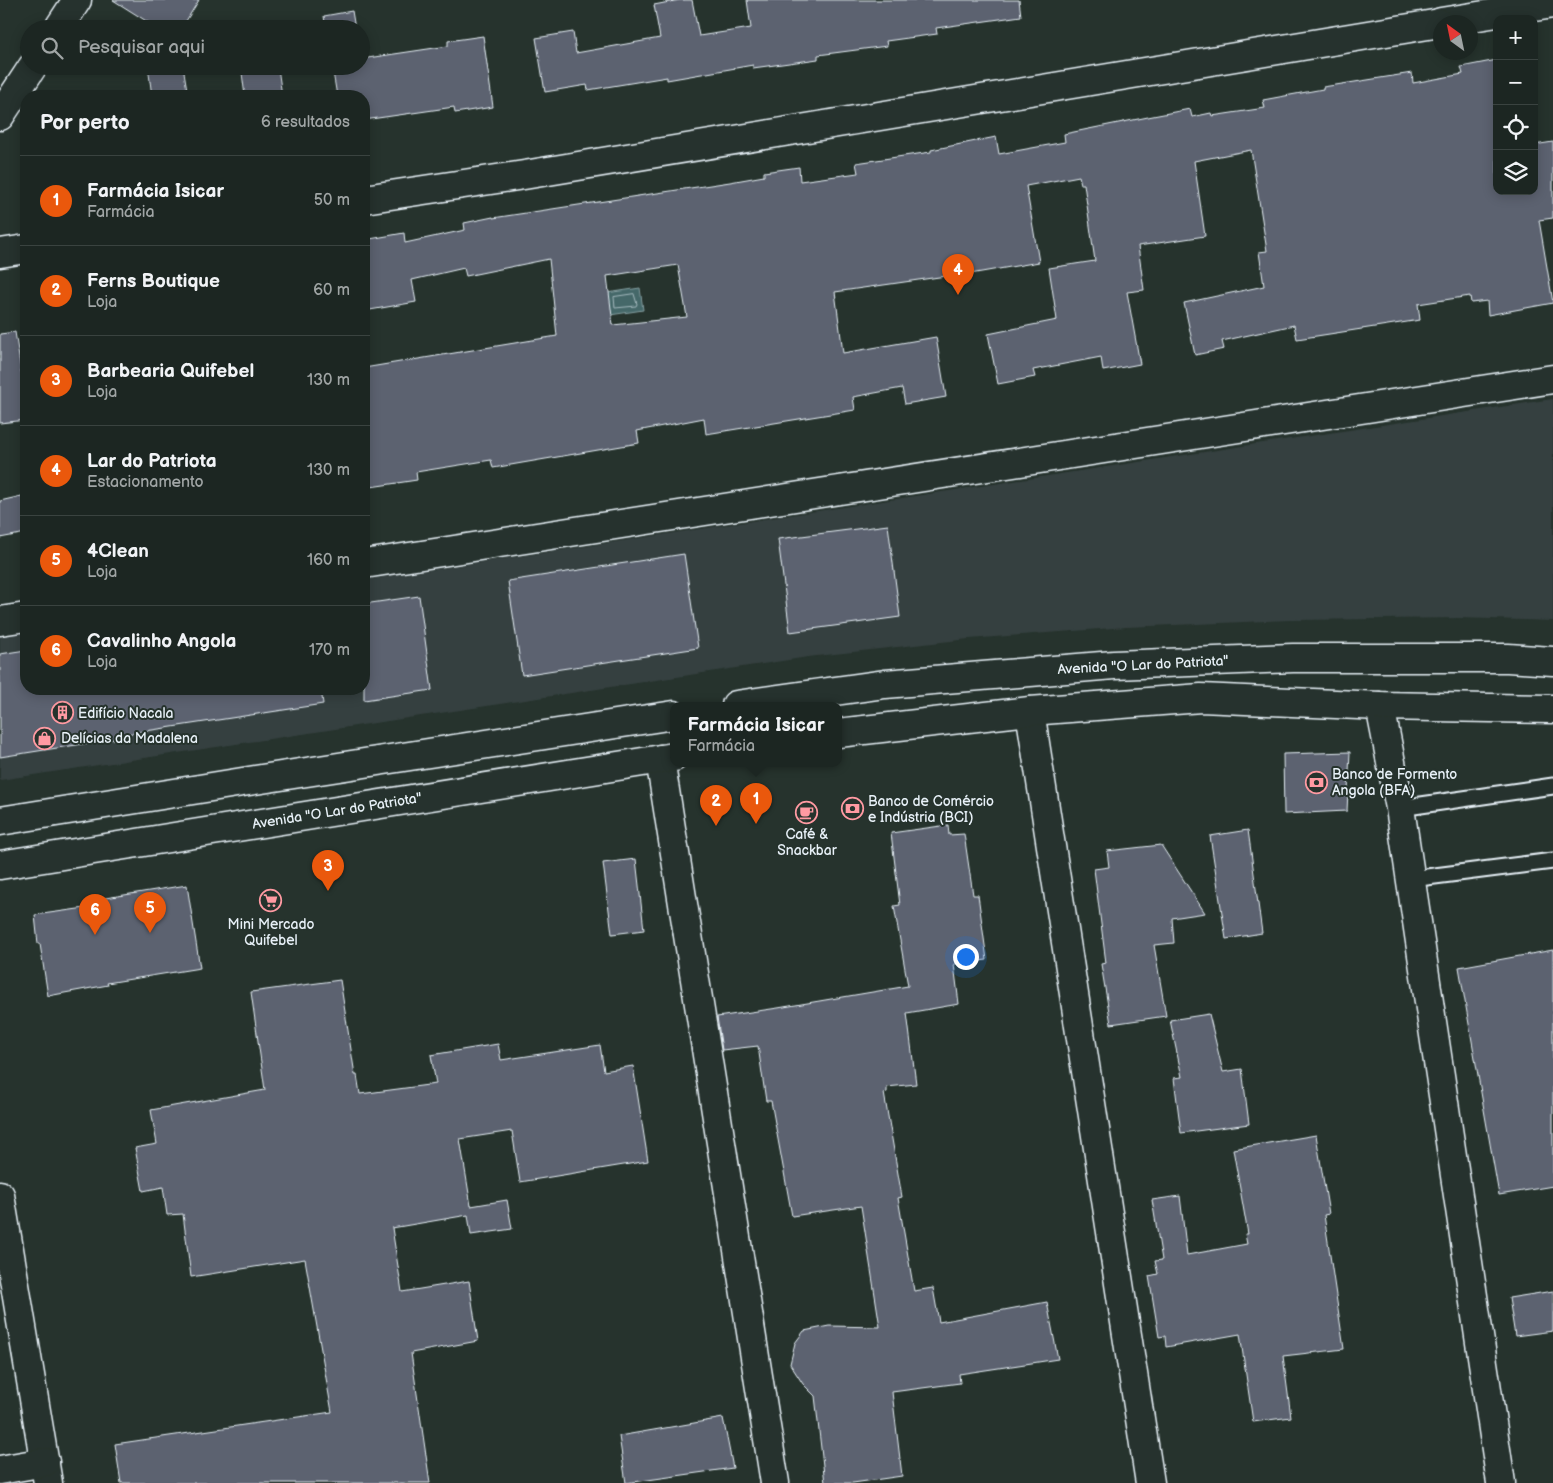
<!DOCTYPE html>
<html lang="pt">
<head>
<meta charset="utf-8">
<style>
  body { margin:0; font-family:"Balsamiq Sans",sans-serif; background:#252e2a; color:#f1f3f6 }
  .controls { position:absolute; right:15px; top:15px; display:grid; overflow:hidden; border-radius:10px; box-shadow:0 2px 12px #0003 }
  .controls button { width:45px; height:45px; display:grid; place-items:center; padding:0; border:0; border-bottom:1px solid #3a4340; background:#1c2622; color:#f1f3f6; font:25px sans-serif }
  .compass { position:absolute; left:1433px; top:15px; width:45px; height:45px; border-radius:50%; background:#1c2622; box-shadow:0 2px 12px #0003; rotate:327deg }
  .you { position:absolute; left:965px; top:956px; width:18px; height:18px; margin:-12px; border:4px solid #fff; border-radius:50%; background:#1a73e8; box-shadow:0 0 0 8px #1a73e833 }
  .badge { display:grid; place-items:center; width:32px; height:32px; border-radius:50%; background:#ea580c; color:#fff; font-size:16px; font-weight:700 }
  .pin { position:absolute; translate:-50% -41px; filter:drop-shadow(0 1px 2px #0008) }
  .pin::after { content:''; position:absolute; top:26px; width:18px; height:15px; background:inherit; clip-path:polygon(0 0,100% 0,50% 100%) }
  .popup { position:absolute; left:670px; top:702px; width:172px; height:65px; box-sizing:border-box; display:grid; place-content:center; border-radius:10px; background:#1c2622; filter:drop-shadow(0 1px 4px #0005); font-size:16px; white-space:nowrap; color:#a0a5a5 }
  .popup b { font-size:19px; color:#f1f3f6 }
  .popup::after { content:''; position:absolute; left:50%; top:100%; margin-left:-10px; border:10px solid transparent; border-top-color:#1c2622 }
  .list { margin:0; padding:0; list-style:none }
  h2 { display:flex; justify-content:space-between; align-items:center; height:65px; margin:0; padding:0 20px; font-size:21px }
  h2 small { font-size:16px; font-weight:400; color:#a0a5a5 }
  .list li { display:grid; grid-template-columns:32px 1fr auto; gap:15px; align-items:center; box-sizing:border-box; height:90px; padding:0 20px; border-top:1px solid #3a4340 }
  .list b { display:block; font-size:19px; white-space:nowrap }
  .list p { margin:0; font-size:16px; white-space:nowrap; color:#a0a5a5 }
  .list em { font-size:16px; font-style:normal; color:#a0a5a5 }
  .icon { flex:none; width:28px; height:28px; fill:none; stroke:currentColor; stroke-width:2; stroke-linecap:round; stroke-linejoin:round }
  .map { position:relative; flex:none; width:1553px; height:1483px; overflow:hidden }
  .search { position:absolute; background:#1c2622; box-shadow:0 2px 12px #0003; left:20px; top:20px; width:350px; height:55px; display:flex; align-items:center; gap:12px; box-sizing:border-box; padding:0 18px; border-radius:28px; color:#a0a5a5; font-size:19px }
  .panel { position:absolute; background:#1c2622; box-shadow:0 2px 12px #0003; left:20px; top:90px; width:350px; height:605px; border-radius:20px }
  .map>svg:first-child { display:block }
  .built { fill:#364141 }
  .water { fill:#446869; stroke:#869fa2 }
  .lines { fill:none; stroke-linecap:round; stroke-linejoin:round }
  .shore { stroke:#a6babf; stroke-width:1 }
  .building { fill:#5c6270; stroke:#e8f1f8; fill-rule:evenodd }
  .lane-casing { stroke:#e8f1f8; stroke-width:19 }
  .street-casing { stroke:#e8f1f8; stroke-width:31 }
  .secondary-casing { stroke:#e8f1f8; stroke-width:31 }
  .lane { stroke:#26332d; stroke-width:15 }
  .street { stroke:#26332d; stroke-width:28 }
  .secondary { stroke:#26332d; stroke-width:28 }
  .labels { text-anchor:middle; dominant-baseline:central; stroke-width:4; stroke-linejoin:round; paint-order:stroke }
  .street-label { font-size:14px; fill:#e8f1f8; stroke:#26332d }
  .poi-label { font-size:14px; fill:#e8f1f8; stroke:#26332d; text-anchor:start }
</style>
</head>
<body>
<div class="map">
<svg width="1553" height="1483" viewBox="0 0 1553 1483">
  <rect width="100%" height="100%" fill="#26332d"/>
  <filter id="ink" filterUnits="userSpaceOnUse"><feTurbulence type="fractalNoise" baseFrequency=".02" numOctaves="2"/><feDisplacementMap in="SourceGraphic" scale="10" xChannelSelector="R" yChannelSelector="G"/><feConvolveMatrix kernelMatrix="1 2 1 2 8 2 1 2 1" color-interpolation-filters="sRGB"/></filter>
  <g filter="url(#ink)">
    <polygon class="built" points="1553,399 1553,621 1460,618 1290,620 1126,627 968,639 808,657 0,780 0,636 26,632 26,689 364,689 364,580"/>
    <polygon class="water" points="640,288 643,310 610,315 607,293"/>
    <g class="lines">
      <polygon class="shore" points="634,294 637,304 636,306 615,308 614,297"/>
    </g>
    <g class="building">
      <polygon points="113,0 199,0 181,29 159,29"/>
      <polygon points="680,0 692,0 699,36 751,28 747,0 1019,0 1021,16 936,28 937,34 886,41 887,46 818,55 818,59 753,68 753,65 667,80 667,77 588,90 587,85 545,92 536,38 573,32 576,53 660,38 654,5"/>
      <polygon points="352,11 355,29 326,29 324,16"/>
      <polygon points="483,36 493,107 455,113 454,107 364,120 364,96 337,96 332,66 361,66 361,59 448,46 448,41"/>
      <path d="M1497 60V191H1534V145L1553 142V218L1539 220 1553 303 1488 315 1487 301 1471 303 1470 296 1418 304 1420 320 1297 339 1294 325 1222 341 1224 349 1195 355 1184 303 1264 286 1259 252 1267 251 1251 150 1194 161 1205 236 1138 246 1144 290 1127 292 1140 364 1103 371 1101 357 1033 370 1035 377 998 384 988 334 1057 320 1049 268 1095 261 1084 184H1081L1079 176 1026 186 1039 262 953 277V275L835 292 843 353 936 337 946 397 905 404 902 388 853 397 855 410 706 434 704 418 637 431 639 443 493 468 491 460 416 472 417 480 364 488V368L557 336 549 259 466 276 464 268 412 280 416 302 364 311V240L404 233 405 243 465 230 464 223 493 217V218L730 182 764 176V172L799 167 800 181 858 173 856 163 931 152V150L996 137 999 154 1065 142 1064 134 1153 116 1190 109 1192 117 1211 113 1212 116 1265 108 1263 100 1323 89V87L1412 73 1413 83 1463 74 1461 67ZM678 265 687 317 613 325 607 276Z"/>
      <polygon points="148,66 183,66 188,96 152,96"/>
      <polygon points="278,68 282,96 245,96 242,73"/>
      <polygon points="15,332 26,402 26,420 0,423 0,334"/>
      <polygon points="26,495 26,533 0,538 0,501"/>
      <polygon points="888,525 900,617 790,632 778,539"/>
      <polygon points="684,554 698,648 522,675 508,581"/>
      <polygon points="419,596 432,690 364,700 364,604"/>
      <polygon points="26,650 26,689 321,689 323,704 126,734 127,737 0,757 0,654"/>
      <polygon points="1350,752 1347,811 1284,814 1283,754"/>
      <polygon points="948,825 949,835 964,834 973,895 978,895 987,960 954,964 959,1004 907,1013 916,1084 887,1087 887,1092 884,1093 902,1197 898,1198 914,1291 933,1288 939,1322 1047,1302 1058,1359 959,1374 960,1383 892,1392 902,1476 853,1483 825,1483 815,1396 803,1384 790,1364 795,1343 804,1331 829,1326 880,1327 861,1206 792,1216 771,1101 766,1101 758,1046 722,1050 717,1017 778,1008 908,986 894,906 900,905 891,833"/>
      <polygon points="1248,830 1262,933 1226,939 1210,836"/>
      <polygon points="1161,845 1205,913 1172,918 1174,943 1154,945 1166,1016 1111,1024 1101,964 1106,963 1094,869 1109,867 1107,851"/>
      <polygon points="636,859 644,930 612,934 603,863"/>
      <polygon points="187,885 200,968 107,983 108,985 48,996 40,944 38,944 35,915 100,906 99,899"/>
      <polygon points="1553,950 1553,1186 1499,1195 1459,967"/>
      <polygon points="340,980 355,1075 357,1075 360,1094 436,1084 431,1055 498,1044 501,1060 600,1045 604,1071 633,1066 648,1161 520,1182 512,1131 460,1139 471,1206 507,1200 512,1229 471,1235 468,1215 392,1228 402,1292 469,1281 478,1341 411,1353 430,1483 121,1483 115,1444 332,1412 305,1259 191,1277 183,1214 167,1215 163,1187 143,1191 135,1148 157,1144 151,1110 265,1090 251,992"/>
      <polygon points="1209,1014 1223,1072 1242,1069 1249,1124 1181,1133 1174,1078 1182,1077 1170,1020"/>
      <polygon points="1316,1135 1329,1214 1324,1215 1344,1349 1283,1356 1291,1417 1253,1422 1240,1334 1166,1347 1165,1336 1159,1337 1149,1276 1158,1274 1155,1261 1162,1260 1152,1200 1180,1196 1187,1255 1247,1244 1245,1234 1248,1234 1233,1149"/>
      <polygon points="1553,1291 1553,1331 1515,1336 1509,1298"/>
      <polygon points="723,1418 733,1468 626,1483 619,1436"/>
    </g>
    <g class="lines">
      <defs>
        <g id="lane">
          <polyline points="1400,808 1553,786"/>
          <polyline points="1411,879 1553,861"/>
        </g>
        <g id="street">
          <polyline points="1441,22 1553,4"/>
          <polyline points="58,29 77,0"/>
          <polyline points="0,116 33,66"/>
          <polyline points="364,199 524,175 1440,23"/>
          <polyline points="0,253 26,249"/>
          <polyline points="364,564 1553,379"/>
          <polyline points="0,621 26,617"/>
          <polyline points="1380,706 1400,808 1501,1483"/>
          <polyline points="1030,711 1150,1483"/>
          <polyline points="660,759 775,1483"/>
          <polyline points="0,1195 48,1483"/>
          <polyline points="0,1470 45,1462"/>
        </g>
        <g id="secondary">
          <polyline points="736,705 885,684 1114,665 1293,658 1508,658 1553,661"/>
          <polyline points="838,733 1030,711 1201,698 1380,706 1553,709"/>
          <polyline points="0,821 255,780 674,715"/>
          <polyline points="0,865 674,757"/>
        </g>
      </defs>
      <use href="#lane" class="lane-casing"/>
      <use href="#street" class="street-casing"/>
      <use href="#secondary" class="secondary-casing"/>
      <use href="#lane" class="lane"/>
      <use href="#street" class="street"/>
      <use href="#secondary" class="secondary"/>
    </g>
  </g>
  <defs>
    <symbol id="building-ring" viewBox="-11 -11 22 22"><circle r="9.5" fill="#26332d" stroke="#ff9aa2" stroke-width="1.5"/><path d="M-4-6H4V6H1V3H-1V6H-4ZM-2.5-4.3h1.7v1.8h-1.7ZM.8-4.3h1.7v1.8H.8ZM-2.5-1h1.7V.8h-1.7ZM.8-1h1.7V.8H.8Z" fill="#ff9aa2"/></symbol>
    <symbol id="shop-ring" viewBox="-11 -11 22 22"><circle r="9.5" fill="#26332d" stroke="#ff9aa2" stroke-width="1.5"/><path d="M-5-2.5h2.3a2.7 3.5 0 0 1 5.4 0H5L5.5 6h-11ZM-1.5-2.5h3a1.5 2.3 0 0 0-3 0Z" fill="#ff9aa2"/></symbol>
    <symbol id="bank-ring" viewBox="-11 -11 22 22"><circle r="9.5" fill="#26332d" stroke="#ff9aa2" stroke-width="1.5"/><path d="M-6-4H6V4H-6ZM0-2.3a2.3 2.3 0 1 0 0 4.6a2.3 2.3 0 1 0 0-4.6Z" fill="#ff9aa2"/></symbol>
    <symbol id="cafe-ring" viewBox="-11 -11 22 22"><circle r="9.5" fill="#26332d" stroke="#ff9aa2" stroke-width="1.5"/><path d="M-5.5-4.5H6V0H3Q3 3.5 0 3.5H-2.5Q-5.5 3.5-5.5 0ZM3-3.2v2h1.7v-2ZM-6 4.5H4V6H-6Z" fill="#ff9aa2"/></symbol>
    <symbol id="supermarket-ring" viewBox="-11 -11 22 22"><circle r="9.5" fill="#26332d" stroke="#ff9aa2" stroke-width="1.5"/><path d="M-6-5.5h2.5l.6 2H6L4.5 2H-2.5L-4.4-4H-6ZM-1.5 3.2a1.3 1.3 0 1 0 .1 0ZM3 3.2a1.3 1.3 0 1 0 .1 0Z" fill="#ff9aa2"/></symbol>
  </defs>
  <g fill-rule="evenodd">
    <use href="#building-ring" x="50" y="700" width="25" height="25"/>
    <use href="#shop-ring" x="32" y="726" width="25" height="25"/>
    <use href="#bank-ring" x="1304" y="770" width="25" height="25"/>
    <use href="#bank-ring" x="840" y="796" width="25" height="25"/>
    <use href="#cafe-ring" x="794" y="800" width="25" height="25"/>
    <use href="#supermarket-ring" x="258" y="888" width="25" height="25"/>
  </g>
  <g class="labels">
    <g class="street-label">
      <text transform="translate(1143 665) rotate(-3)">Avenida "O Lar do Patriota"</text>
      <text transform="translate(337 811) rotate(-9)">Avenida "O Lar do Patriota"</text>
    </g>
    <g class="poi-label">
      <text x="78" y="713">Edifício Nacala</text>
      <text x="61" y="738">Delícias da Madalena</text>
      <text x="1332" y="774">Banco de Formento<tspan x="1332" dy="16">Angola (BFA)</tspan></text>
      <text x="868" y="801">Banco de Comércio<tspan x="868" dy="16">e Indústria (BCI)</tspan></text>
      <text x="807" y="834" text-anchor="middle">Café &amp;<tspan x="807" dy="16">Snackbar</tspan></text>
      <text x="271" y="924" text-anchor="middle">Mini Mercado<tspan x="271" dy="16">Quifebel</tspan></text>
    </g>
  </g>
</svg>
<div class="controls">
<button>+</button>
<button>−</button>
<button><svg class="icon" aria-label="locate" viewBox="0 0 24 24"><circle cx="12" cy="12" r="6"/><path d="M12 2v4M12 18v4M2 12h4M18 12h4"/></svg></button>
<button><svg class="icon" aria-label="layers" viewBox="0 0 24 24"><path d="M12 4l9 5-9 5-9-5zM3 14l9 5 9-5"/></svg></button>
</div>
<svg class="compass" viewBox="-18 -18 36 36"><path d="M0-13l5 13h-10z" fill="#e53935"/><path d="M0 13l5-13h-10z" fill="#a0a5a5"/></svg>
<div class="you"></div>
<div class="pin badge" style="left:756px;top:824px">1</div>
<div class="popup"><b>Farmácia Isicar</b>Farmácia</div>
<div class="pin badge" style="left:716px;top:826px">2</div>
<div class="pin badge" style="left:328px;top:891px">3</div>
<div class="pin badge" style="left:958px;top:295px">4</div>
<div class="pin badge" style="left:150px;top:933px">5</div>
<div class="pin badge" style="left:95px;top:935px">6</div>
<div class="search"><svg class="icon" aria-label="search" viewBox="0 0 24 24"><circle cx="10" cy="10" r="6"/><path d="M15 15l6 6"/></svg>Pesquisar aqui</div>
<section class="panel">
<h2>Por perto<small>6 resultados</small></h2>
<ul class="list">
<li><span class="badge">1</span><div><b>Farmácia Isicar</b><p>Farmácia</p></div><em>50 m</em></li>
<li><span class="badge">2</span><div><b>Ferns Boutique</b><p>Loja</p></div><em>60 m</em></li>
<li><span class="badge">3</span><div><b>Barbearia Quifebel</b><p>Loja</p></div><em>130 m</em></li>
<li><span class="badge">4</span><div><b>Lar do Patriota</b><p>Estacionamento</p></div><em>130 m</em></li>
<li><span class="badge">5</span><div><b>4Clean</b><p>Loja</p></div><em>160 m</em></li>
<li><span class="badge">6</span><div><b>Cavalinho Angola</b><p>Loja</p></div><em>170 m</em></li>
</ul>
</section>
</div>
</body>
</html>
